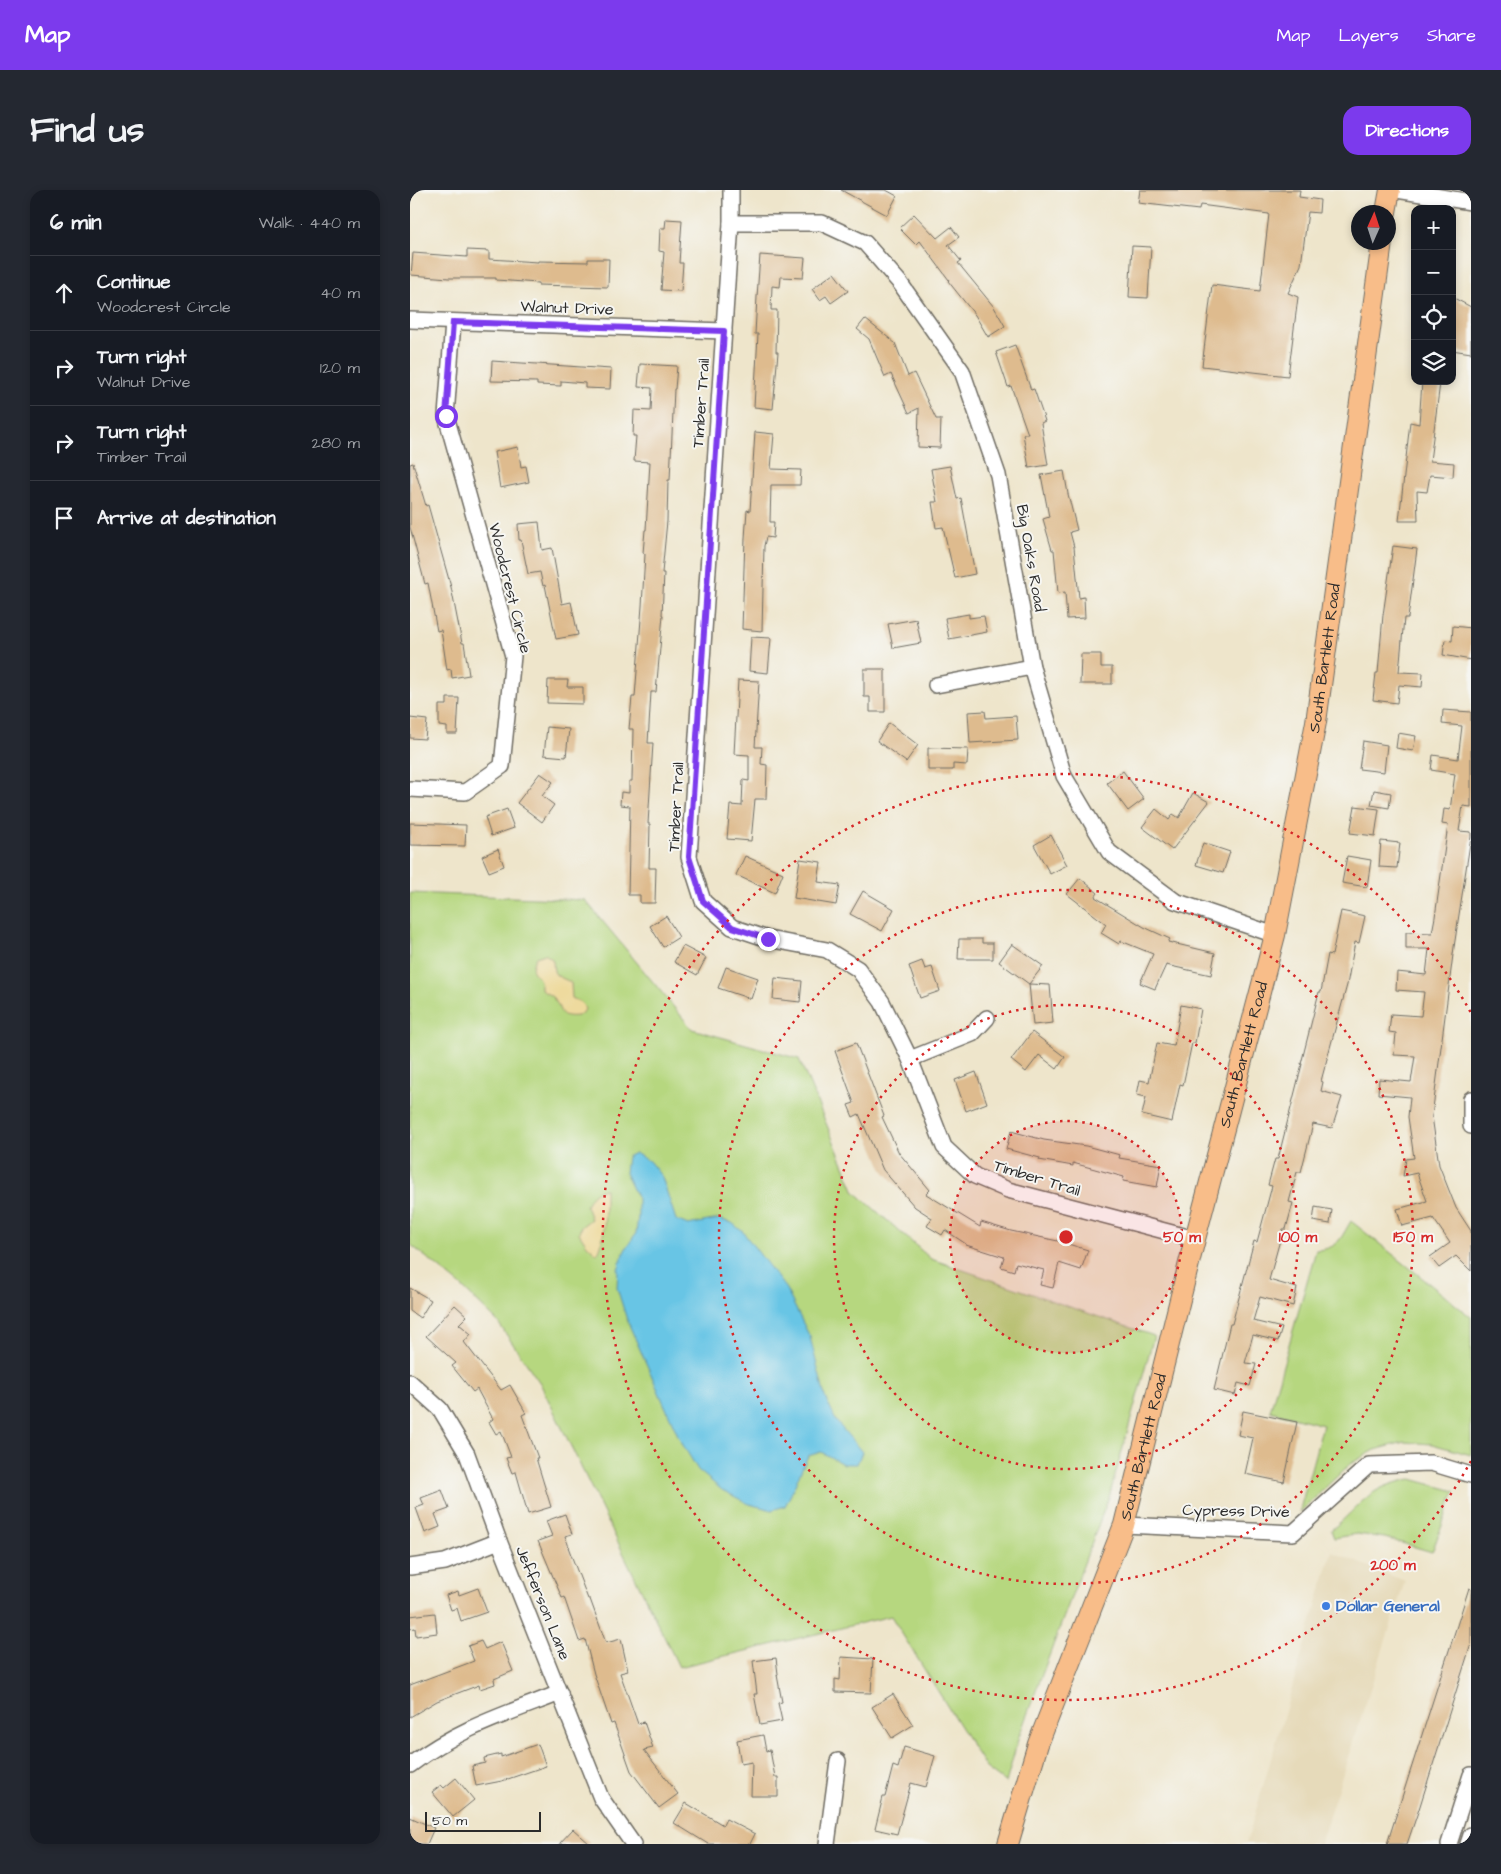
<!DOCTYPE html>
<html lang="en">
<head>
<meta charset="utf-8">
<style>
  body { margin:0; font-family:"Architects Daughter",sans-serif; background:#242831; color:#f1f3f6 }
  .controls { position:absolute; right:15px; top:15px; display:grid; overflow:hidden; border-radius:10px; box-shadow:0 2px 8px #0003 }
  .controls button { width:45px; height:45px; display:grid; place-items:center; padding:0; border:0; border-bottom:1px solid #363941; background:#171b24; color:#f1f3f6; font:25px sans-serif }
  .compass { position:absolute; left:941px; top:15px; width:45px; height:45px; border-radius:50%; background:#171b24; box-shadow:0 2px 8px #0003; rotate:3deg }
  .scale { position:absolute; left:15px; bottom:12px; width:116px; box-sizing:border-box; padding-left:5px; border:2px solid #2b2b2b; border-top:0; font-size:14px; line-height:18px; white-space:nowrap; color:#2b2b2b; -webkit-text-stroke:4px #f6f6f2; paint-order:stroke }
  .stop { position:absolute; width:15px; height:15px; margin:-11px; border:4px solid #7c3aed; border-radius:50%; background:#fff }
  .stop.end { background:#7c3aed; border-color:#fff; box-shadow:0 1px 5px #0008 }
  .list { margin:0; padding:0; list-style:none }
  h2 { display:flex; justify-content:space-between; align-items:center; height:65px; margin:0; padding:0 20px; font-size:21px }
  h2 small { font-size:16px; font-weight:400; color:#9ea1a6 }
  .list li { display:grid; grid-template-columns:32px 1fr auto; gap:15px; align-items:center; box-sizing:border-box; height:75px; padding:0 20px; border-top:1px solid #363941 }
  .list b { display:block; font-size:19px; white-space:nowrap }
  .list p { margin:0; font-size:16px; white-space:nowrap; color:#9ea1a6 }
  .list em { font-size:16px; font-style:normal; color:#9ea1a6 }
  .icon { flex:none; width:28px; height:28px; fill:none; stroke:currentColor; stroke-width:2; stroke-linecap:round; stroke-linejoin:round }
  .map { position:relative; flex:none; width:1061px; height:1654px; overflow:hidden; border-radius:15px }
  header { display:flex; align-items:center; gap:30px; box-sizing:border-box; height:70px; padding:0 25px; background:#7c3aed; color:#fff }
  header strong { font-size:24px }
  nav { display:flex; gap:28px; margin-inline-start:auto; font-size:18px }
  .intro { display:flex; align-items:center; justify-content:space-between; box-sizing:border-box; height:120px; padding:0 30px }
  h1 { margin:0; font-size:35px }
  .button { padding:12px 22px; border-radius:15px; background:#7c3aed; color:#fff; font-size:18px; font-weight:700 }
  main { display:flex; gap:30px; padding:0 30px }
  aside { flex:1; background:#171b24; border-radius:15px; box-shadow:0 2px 8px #0003 }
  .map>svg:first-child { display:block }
  .built { fill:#e6daba }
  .green { fill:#b6d77f; stroke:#708155 }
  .sand { fill:#eeda9e; stroke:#8c8264 }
  .water { fill:#67c5e5; stroke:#497888 }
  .building { fill:#debb8e }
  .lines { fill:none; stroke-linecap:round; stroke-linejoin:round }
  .minor-casing { stroke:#6f6c63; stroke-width:18 }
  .major-casing { stroke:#6f6c63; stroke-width:22 }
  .minor { stroke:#fff; stroke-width:15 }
  .major { stroke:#f8bd89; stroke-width:20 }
  .route { stroke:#7c3aed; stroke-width:6 }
  .ring { fill:none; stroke:#d62828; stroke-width:2.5; stroke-dasharray:2.5 5 }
  .shop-dot { fill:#3f7fe0; stroke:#f6f6f2; stroke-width:2 }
  .labels { text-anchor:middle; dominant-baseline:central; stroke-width:4; stroke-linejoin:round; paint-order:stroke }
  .street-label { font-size:16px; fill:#2b2b2b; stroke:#f6f6f2 }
  .shop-label { font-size:16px; font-weight:bold; fill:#366cbe; stroke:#f6f6f2; text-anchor:start }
  .centre { fill:#d62828; stroke:#f6f6f2; stroke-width:2.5 }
  .ring-label { font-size:15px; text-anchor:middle; font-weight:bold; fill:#d62828; stroke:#f6f6f2; stroke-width:4; stroke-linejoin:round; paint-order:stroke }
</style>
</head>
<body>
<header>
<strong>Map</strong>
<nav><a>Map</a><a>Layers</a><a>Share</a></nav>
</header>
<div class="intro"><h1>Find us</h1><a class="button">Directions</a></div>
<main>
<aside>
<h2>6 min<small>Walk · 440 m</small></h2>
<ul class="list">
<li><svg class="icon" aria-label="ahead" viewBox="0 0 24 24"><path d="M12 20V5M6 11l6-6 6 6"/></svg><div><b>Continue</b><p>Woodcrest Circle</p></div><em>40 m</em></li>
<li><svg class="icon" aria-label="right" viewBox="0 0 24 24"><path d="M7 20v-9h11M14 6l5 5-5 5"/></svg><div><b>Turn right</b><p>Walnut Drive</p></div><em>120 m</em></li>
<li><svg class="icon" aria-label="right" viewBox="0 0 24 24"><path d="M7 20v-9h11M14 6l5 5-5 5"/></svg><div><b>Turn right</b><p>Timber Trail</p></div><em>280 m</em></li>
<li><svg class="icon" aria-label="arrive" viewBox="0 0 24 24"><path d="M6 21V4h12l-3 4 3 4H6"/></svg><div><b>Arrive at destination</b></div></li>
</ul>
</aside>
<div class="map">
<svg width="1061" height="1654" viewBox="0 0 1061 1654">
  <rect width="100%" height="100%" fill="#f6f6f2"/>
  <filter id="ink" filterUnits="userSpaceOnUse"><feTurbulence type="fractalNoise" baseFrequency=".02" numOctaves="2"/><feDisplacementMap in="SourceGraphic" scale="10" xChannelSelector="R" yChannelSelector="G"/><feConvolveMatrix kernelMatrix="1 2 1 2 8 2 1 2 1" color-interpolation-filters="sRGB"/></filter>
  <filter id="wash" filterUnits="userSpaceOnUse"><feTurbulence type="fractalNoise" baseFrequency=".0096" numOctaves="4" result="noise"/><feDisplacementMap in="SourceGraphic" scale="20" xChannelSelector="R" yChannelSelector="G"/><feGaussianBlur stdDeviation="1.12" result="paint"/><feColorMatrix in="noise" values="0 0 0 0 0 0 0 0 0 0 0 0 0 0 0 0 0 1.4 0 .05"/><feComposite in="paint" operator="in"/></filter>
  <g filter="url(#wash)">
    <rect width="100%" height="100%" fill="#eee5cb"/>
    <polygon class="built" points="922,1362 995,1391 910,1654 836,1654"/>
    <g class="green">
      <polygon points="0,703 175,710 282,839 389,869 445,1002 521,1069 744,1146 700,1304 609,1546 596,1593 576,1578 481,1426 269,1477 130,1193 87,1131 49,1094 0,1054"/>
      <path d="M941 1031 1061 1127V1265L1022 1254 994 1252 965 1260 940 1274 889 1323 913 1235 860 1221 906 1060C928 1059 930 1049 941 1031Z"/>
      <path d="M1001 1289 1045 1301 1022 1362 975 1348 947 1344 924 1348 921 1340C935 1330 946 1315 960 1305 972 1296 986 1292 1001 1289Z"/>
    </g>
    <g class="sand">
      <path d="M135 764 142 769C144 773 143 777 144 781 146 788 155 788 161 793L162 808C169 812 173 811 175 820L168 826C147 828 153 821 144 809 141 804 135 804 131 799 132 780 115 787 126 767Z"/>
      <path d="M195 999C195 1015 196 1052 187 1064L177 1055 169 1043 171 1037 181 1029 176 1016C180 1006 184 1001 195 999Z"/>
    </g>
    <path class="water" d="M225 963 239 971 252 987 266 1030 278 1035 308 1029 322 1033 333 1042 376 1099 400 1147 415 1207 426 1231 452 1262 447 1274H433L411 1262 398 1266C389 1283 384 1300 375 1316L362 1320 339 1314 312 1300 288 1280 270 1250 217 1130 207 1098 208 1079 215 1060 226 1043 228 1027V1009L215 983 217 967Z"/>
    <g id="blocks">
      <g class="building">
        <polygon points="431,0 476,0 487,6 477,25"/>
        <polygon points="730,0 890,0 889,7 910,10 909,23 898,22 891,75 878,103 888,107 878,186 792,176 802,95 850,101 859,24 790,15 789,20 728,13"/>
        <polygon points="504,24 527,48 541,37 549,47 538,55 551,71 548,73 584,117 595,136 578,147 565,125 538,91 539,90 510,51 506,55 489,38"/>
        <polygon points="256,29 272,30 269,73 273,73 271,101 251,100 254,62 249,61 250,38 255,38"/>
        <polygon points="722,56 741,57 738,108 719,107"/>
        <polygon points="57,60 79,61 79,69 128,72 128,71 178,72 178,69 199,69 198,97 128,95 128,93 86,90 86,88 39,88 1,85 3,63 57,67"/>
        <polygon points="350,65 395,68 393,88 371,87 370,97 362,96 361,120 367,120 366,162 368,162 363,219 344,217 348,144 345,144 347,107"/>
        <polygon points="424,83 438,101 421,113 416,106 410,110 402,99"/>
        <polygon points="1042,107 1061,117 1061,163 1042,160"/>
        <polygon points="455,129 485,153 498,186 504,183 526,229 531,229 530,258 508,257 509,218 499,223 481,184 475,187 459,149 447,139"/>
        <polygon points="605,155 621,200 624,199 635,231 631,233 638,275 619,278 613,244 618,244 601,196 598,197 586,162"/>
        <polygon points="82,171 201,179 200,199 175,198 175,193 151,191 151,196 127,195 127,192 81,191"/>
        <polygon points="230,174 267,176 265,199 264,199 260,290 258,290 257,331 252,383 254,383 252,425 253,425 246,502 241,502 238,553 243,553 238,634 240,634 239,678 246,678 245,713 230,713 230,705 218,705 220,616 210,615 211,602 219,603 219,591 222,591 223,539 219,539 222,507 225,507 232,416 235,364 233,363 235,340 236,340 240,272 224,271 226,246 223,246 224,220 241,221 242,198 228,197"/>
        <polygon points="1012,192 1030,193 1020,271 1044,273 1043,287 1020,285 1017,302 1007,301 1008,331 989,331 1000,232 1009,234"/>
        <polygon points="345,242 364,244 361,279 391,280 390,295 361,295 360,332 364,332 363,348 356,347 354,356 352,441 332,439 335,348 337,320 340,321"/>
        <polygon points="108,257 111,277 116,276 119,292 90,298 84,262"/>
        <polygon points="3,273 16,316 18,315 41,397 52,453 54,453 59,485 42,488 41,479 37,480 31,440 27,441 18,393 15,394 0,337 0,274"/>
        <polygon points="540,276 547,309 551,308 565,384 545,388 533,337 526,338 522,312 527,312 521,279"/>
        <polygon points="654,281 658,304 667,340 660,342 664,357 669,408 674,407 675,428 657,429 655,402 648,403 644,360 642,360 633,329 639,327 631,285"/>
        <polygon points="129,332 132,360 142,358 152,414 161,412 168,445 146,449 135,395 133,396 130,382 118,384 111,350 109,350 108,334"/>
        <polygon points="983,356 1007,359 998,428 994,428 989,482 1013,483 1012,497 989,495 987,513 963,510 966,483 968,483 973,425"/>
        <polygon points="559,424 559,428 574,426 577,442 539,449 535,428"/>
        <polygon points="506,429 511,453 483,458 478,434"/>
        <polygon points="1043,436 1061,438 1061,470 1033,465 1035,450 1042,451"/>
        <polygon points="341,447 361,448 358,483 339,481"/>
        <polygon points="671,464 691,464 691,477 702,477 702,494 670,494"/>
        <polygon points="454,479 475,479 475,522 460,522 460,507 454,507"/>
        <polygon points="138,490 158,490 157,497 173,497 173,514 137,513"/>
        <polygon points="328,490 349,491 345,557 352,557 351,574 357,575 356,609 345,609 341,651 317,649 320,615 332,616 333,590 339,591 339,565 324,564"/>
        <polygon points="37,508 49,508 47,544 37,544 37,537 29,536 29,515 37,515"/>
        <polygon points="1033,520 1061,522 1061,617 1053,616 1049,641 1061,642 1061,647 1044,757 1022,926 1029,975 1046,1018 1061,1041 1061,1081 1046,1066 1029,1078 1020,1067 1040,1053 1023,1028 992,1036 987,1019 1017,1011 1007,983 993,986 996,969 1004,968 998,927 1000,907 968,904 969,889 1001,892 1005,866 984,865 986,843 979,842 981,824 1011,826 1014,802 986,800 987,782 1016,785 1019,759 996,759 996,742 1022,743 1025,727 1038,635 1032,634 1034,619 1040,620 1045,584 1021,580 1023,565 1048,569 1052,536 1032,534"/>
        <polygon points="575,521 576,528 606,526 608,550 560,553 558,522"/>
        <polygon points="0,528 17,530 15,549 0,548"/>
        <polygon points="479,533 508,555 496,572 467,551"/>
        <polygon points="137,537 159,539 156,567 134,565"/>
        <polygon points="988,543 1006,546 1003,561 986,558"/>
        <polygon points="953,551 977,555 974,582 949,579"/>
        <polygon points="518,558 558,559 557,575 543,574 543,580 518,580"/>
        <polygon points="713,581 734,609 718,621 697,593"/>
        <polygon points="130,583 143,592 132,606 144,615 132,632 107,613"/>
        <polygon points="964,600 981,603 979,618 961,615"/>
        <polygon points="783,603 799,612 762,660 732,637 746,619 759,630 763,624 769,628"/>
        <polygon points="945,616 969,619 965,646 940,643"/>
        <polygon points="97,619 104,638 81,646 75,627"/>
        <polygon points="0,633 56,635 55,656 0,655"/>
        <polygon points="641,645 657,675 640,684 624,655"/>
        <polygon points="971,651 990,653 987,678 969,677"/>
        <polygon points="793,653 820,662 813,683 786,675"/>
        <polygon points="88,659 94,676 79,682 72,666"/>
        <polygon points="335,666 373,683 365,703 326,685"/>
        <polygon points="937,666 961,670 957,697 932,693"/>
        <polygon points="390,669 411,672 408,692 430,695 426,715 384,708"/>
        <polygon points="670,688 688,703 685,707 734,737 760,749 758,752 805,763 801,785 756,775 745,799 730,793 743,764 711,751 709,754 691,743 696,734 657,704"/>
        <polygon points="453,701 484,719 472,741 440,724"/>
        <polygon points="931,721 955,726 949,753 945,752 937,795 911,891 913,892 911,901 932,907 922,938 903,934 891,982 887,982 879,1012 883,1013 876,1039 873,1039 859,1090 887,1098 883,1116 850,1107 843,1131 872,1138 868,1151 843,1145 835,1173 846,1174 840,1196 828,1193 825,1205 804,1200 820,1134 822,1134 844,1051 847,1052 862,996 858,995 865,969 868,969 892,874 891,874 909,802 911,802 918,764 922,765"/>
        <polygon points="256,726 269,747 253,757 240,736"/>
        <polygon points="549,749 572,749 572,753 583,753 583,769 548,769"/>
        <polygon points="602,754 633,776 619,794 640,795 643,833 623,835 619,794 589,772"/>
        <polygon points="273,756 296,768 287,785 264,772"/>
        <polygon points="512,771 515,779 522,777 530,801 510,808 499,776"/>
        <polygon points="316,777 348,788 341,809 308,798"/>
        <polygon points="365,788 392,791 390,812 363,809"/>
        <polygon points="771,815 791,819 785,853 782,853 773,895 770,894 762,932 732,925 736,907 727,905 730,890 739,892 747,853 764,856"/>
        <polygon points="622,842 655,867 647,879 629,865 616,882 601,870"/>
        <polygon points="446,853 474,926 472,927 489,963 520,1000 516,1004 570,1037 571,1032 601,1041 648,1051 678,1060 671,1080 649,1073 643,1098 630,1095 634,1080 606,1073 604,1081 591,1077 594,1067 556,1055 556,1054 535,1040 532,1045 517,1036 522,1028 505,1017 473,980 449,924 443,927 438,915 444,913 425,861"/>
        <polygon points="566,882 577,913 556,921 545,890"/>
        <polygon points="601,941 634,950 676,956 710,965 709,968 751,975 747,997 713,991 714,987 663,973 663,976 629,970 630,968 596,959"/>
        <polygon points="905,1017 922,1020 920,1034 903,1031"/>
        <polygon points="0,1098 21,1110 10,1128 0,1121"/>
        <polygon points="45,1115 57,1126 49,1134 61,1144 54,1152 91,1200 100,1195 116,1223 112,1225 128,1268 126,1268 141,1317 118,1324 106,1282 102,1283 96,1268 101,1267 91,1241 86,1244 79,1232 83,1229 67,1199 63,1202 42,1176 46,1173 16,1146"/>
        <polygon points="833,1221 887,1232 874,1292 835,1284 843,1248 828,1245"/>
        <polygon points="32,1300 39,1319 25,1324 30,1337 15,1343 6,1318 14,1315 11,1308"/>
        <polygon points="155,1324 162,1344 155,1346 159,1357 158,1357 178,1409 180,1409 196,1453 211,1449 218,1481 210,1483 228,1534 234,1532 243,1558 234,1560 268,1604 249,1618 221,1581 204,1533 201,1534 184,1484 175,1449 169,1451 154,1407 152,1408 128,1351 142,1346 136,1331"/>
        <polygon points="68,1398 77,1422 51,1431 47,1418 41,1420 36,1405 48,1401 49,1405"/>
        <polygon points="1059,1398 1061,1399 1061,1454 1009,1619 997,1654 977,1654"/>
        <polygon points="25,1423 27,1443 6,1446 5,1438 0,1439 0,1426"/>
        <polygon points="71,1451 75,1459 91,1452 103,1481 84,1489 85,1494 70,1499 69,1495 27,1511 0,1527 0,1495 64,1471 58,1456"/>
        <polygon points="431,1467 463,1469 461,1503 425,1502 425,1489 430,1490"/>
        <polygon points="366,1468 368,1484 367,1485 372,1512 368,1513 372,1531 350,1535 344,1504 347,1504 343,1471"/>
        <polygon points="483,1504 503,1535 482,1548 462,1517"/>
        <polygon points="353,1545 356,1561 360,1560 365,1587 368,1587 368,1606 341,1606 342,1572 331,1574 327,1550"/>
        <polygon points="128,1554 136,1576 92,1591 66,1596 62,1576 75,1573 74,1568 91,1564 91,1567"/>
        <polygon points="494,1557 525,1566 516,1597 501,1593 487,1644 465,1639 473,1607 475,1607 483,1576 488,1578"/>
        <polygon points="46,1588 64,1610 43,1627 22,1602 31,1595 34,1598"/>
        <polygon points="276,1613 313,1635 316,1629 345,1644 340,1654 298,1654 264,1633"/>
        <polygon points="0,1627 24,1638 17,1654 0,1654"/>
        <polygon points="163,1639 180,1654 149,1654"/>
      </g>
    </g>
  </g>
  <g filter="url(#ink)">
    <use href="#blocks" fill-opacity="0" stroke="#6f6c63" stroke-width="1"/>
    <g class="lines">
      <defs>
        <g id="minor">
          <polyline points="321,0 321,33 279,667 293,711 322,737 358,749 417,760 448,779 472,812 500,869 534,957 565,986 598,1000 785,1049"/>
          <polyline points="987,0 1061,12"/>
          <polyline points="321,33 412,33 455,53 490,93 552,181 588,285 622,477 654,586 699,662 765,711 865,745"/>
          <polyline points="0,130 314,141"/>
          <polyline points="526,495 622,477"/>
          <polyline points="0,599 55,602 92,576 103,466 36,226 43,132"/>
          <polyline points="500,869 562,844 577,828"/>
          <polyline points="1061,909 1061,936"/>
          <polyline points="0,1192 30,1219 57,1264 89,1351 191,1608 223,1654"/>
          <polyline points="714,1335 883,1343 959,1275 1021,1273 1061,1285"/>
          <polyline points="0,1377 35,1372 89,1351"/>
          <path d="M0 1575C47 1539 96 1524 150 1503"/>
          <polyline points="417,1654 428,1571"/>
          <polyline points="1039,1654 1061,1585"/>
          <polyline points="1058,1654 1061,1645"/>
        </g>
        <g id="major">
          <polyline points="976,22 980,0"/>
          <path id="s1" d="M598 1654 628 1554 714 1335 785 1049 865 745 906 532 972 52"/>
        </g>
      </defs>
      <use href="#minor" class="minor-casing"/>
      <use href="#major" class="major-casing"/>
      <use href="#minor" class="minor"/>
      <use href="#major" class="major"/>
    </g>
  </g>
  <g class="lines" filter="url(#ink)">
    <polyline class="route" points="36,226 43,132 314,141 279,667 293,711 322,737 358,749"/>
  </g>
  <circle cx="656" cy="1047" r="116" fill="#d62828" fill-opacity=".12"/>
  <g class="ring">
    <circle cx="656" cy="1047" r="116"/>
    <circle cx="656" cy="1047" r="232"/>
    <circle cx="656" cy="1047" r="347"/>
    <path d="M1061 1271A463 463 0 1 1 1061 823"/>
  </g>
  <circle class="shop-dot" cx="916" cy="1416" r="5"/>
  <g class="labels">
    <g class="street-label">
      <text transform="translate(157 118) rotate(2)">Walnut Drive</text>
      <text transform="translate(291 213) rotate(-86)">Timber Trail</text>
      <text transform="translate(621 368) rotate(80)">Big Oaks Road</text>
      <text transform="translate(100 398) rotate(76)">Woodcrest Circle</text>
      <text stroke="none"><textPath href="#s1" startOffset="1230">South Bartlett Road</textPath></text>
      <text transform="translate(266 617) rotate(-87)">Timber Trail</text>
      <text stroke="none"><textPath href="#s1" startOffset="825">South Bartlett Road</textPath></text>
      <text transform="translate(627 988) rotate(17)">Timber Trail</text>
      <text stroke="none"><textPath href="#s1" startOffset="420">South Bartlett Road</textPath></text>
      <text transform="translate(826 1321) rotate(1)">Cypress Drive</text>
      <text transform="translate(133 1413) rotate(68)">Jefferson Lane</text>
    </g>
    <g class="shop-label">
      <text x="926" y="1416">Dollar General</text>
    </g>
  </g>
  <circle cx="656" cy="1047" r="8" class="centre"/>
  <g class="ring-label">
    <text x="772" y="1052">50 m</text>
    <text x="888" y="1052">100 m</text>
    <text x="1003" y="1052">150 m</text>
    <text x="983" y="1380">200 m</text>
  </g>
</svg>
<div class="controls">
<button>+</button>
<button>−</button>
<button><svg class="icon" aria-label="locate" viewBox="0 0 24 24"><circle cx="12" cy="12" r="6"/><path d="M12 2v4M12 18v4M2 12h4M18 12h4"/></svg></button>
<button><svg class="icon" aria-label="layers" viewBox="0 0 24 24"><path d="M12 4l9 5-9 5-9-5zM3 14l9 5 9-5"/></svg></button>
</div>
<svg class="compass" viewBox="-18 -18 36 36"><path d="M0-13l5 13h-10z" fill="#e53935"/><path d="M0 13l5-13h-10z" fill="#9ea1a6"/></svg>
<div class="scale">50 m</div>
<div class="stop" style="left:36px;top:226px"></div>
<div class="stop end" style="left:358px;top:749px"></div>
</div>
</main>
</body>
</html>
